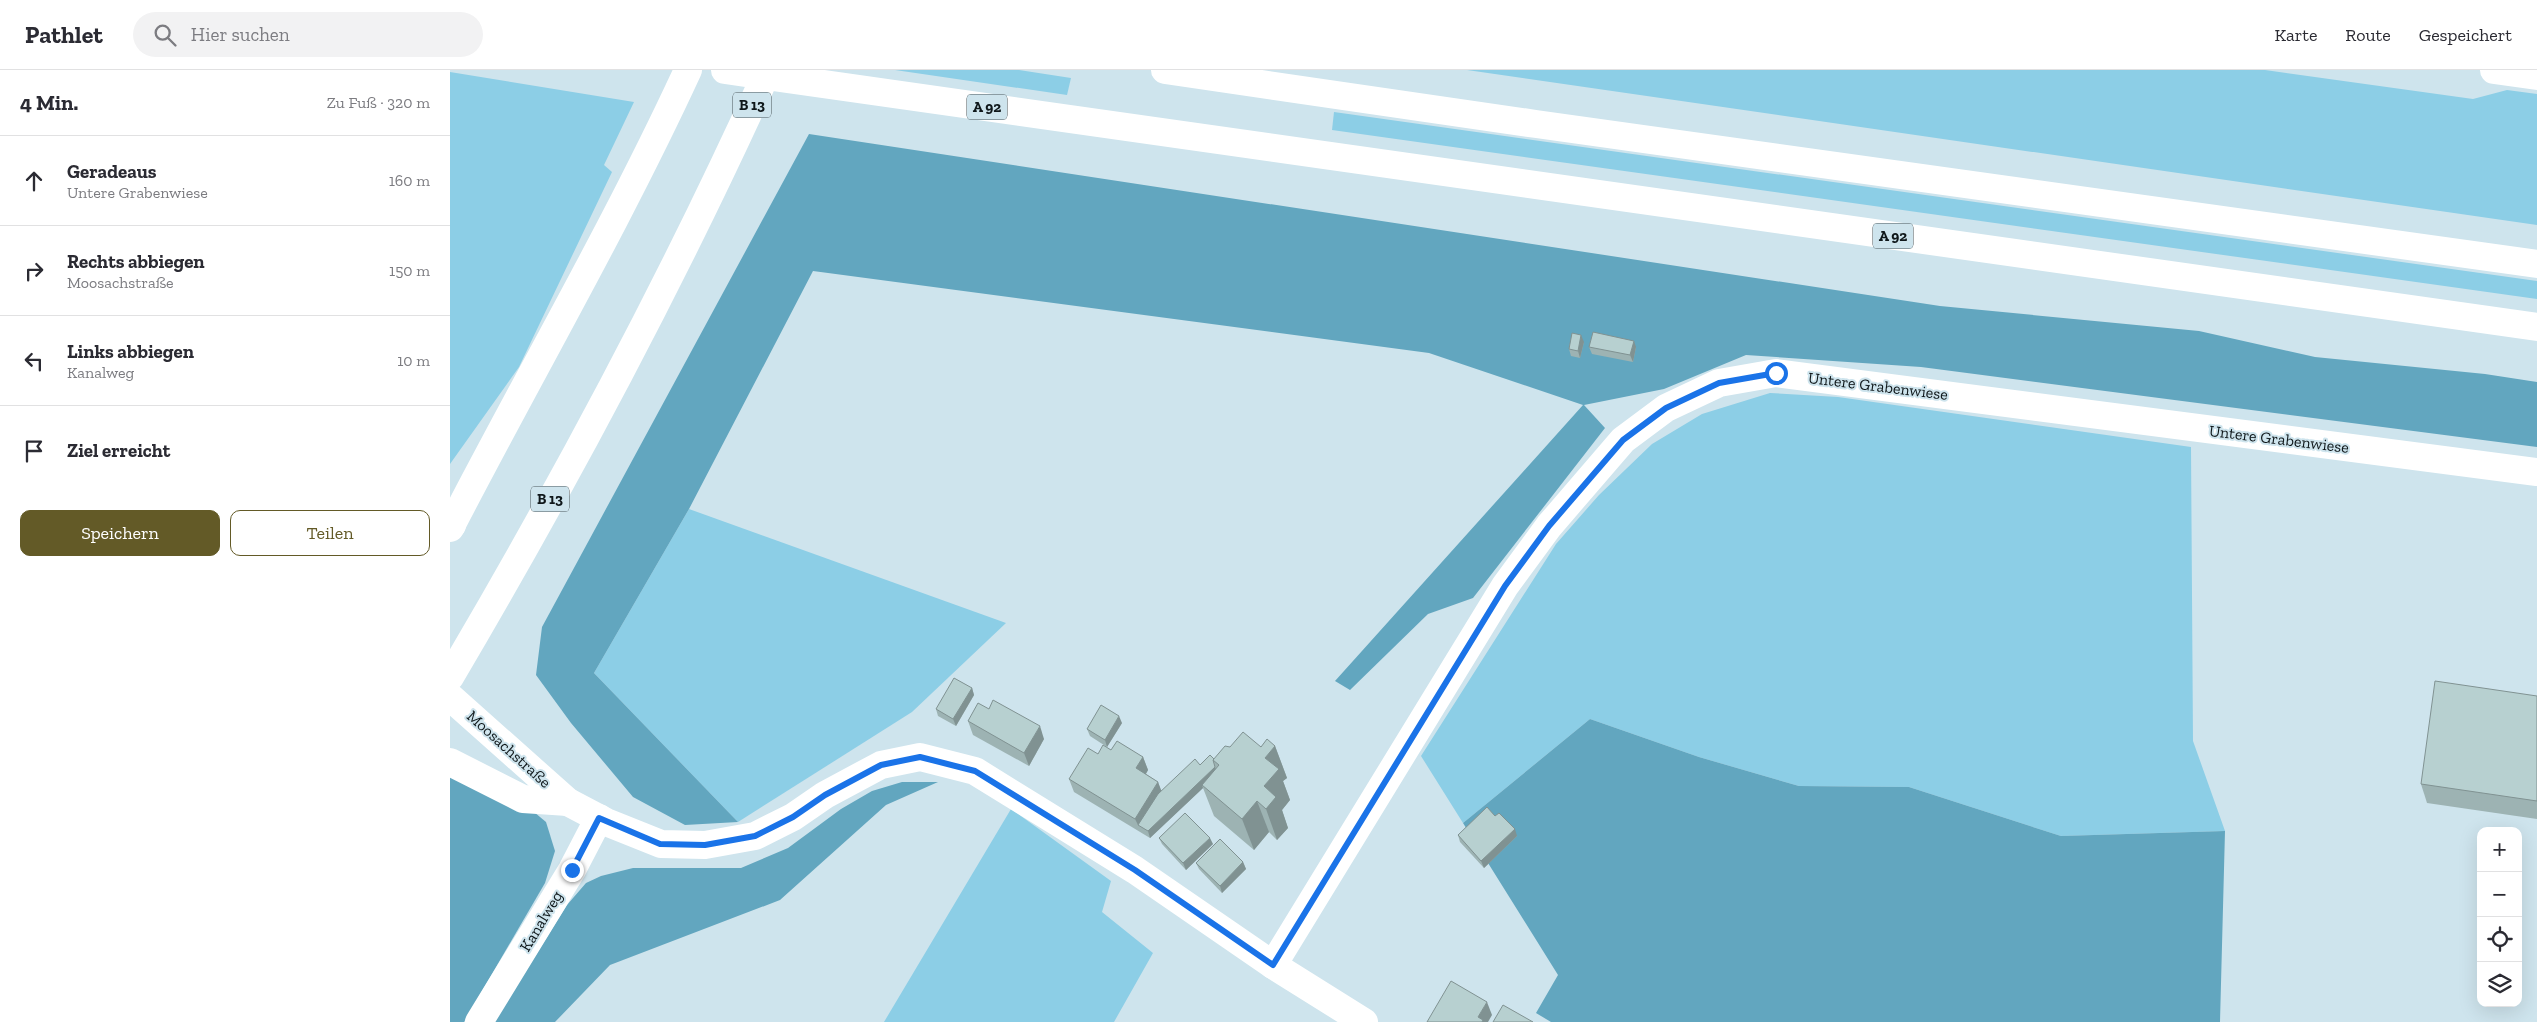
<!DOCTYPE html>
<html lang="de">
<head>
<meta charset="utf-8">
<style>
  body { margin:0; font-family:"Zilla Slab",serif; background:#f2f2f3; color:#2b2b33 }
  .controls { position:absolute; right:15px; bottom:15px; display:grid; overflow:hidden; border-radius:10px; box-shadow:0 5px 20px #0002 }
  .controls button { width:45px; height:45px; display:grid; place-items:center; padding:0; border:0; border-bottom:1px solid #e1e1e2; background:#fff; color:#2b2b33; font:25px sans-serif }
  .stop { position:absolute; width:15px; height:15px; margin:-11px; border:4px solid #1a73e8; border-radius:50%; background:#fff }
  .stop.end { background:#1a73e8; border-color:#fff; box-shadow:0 1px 5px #0008 }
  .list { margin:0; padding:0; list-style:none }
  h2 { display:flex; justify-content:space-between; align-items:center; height:65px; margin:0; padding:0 20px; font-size:21px }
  h2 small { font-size:16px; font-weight:400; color:#7c7c81 }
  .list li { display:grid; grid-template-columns:32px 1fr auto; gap:15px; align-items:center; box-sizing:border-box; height:90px; padding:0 20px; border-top:1px solid #e1e1e2 }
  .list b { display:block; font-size:19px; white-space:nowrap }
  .list p { margin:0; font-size:16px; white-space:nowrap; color:#7c7c81 }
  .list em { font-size:16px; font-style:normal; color:#7c7c81 }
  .actions { display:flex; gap:10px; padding:15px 20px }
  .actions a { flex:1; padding:11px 0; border:1px solid #635a27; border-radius:10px; text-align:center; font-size:18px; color:#635a27 }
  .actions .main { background:#635a27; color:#fff }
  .icon { flex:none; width:28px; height:28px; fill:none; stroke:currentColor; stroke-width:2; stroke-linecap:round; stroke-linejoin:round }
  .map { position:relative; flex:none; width:2087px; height:952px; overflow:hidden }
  header { display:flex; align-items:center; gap:30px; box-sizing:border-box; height:70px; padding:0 25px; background:#fff; border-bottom:1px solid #e1e1e2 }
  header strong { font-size:24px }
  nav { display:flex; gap:28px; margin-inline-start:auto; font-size:18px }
  .search { width:350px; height:45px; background:#f2f2f3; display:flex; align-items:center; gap:12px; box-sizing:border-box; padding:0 18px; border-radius:28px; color:#7c7c81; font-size:19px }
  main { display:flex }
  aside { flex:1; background:#fff }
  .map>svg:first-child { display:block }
  .green { fill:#8ccee6 }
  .forest { fill:#62a6bf }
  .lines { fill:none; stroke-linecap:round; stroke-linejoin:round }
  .street { stroke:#fff; stroke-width:28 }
  .secondary { stroke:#fff; stroke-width:28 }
  .primary { stroke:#fff; stroke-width:28 }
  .highway { stroke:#fff; stroke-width:28 }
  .wall { fill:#9db3b3 }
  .shaded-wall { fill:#809292 }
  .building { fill:#b7d0d0; stroke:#809292 }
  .route { stroke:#1a73e8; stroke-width:6 }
  .labels { text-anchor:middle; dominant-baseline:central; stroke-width:4; stroke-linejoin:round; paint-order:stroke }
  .shield { fill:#cee4ed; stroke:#485459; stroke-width:1 }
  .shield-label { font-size:15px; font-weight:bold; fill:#0f171a }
  .street-label { font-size:16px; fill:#0f171a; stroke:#cee4ed }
</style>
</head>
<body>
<header>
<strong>Pathlet</strong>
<div class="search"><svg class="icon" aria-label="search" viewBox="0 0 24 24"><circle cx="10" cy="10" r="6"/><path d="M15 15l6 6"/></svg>Hier suchen</div>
<nav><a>Karte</a><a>Route</a><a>Gespeichert</a></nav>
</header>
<main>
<aside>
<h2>4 Min.<small>Zu Fuß · 320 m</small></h2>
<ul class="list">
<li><svg class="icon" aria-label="ahead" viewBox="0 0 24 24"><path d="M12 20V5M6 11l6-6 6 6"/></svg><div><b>Geradeaus</b><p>Untere Grabenwiese</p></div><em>160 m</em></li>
<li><svg class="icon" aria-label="right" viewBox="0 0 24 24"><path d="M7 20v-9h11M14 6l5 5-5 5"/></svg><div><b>Rechts abbiegen</b><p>Moosachstraße</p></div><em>150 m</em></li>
<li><svg class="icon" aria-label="left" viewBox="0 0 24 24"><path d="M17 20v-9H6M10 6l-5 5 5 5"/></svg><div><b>Links abbiegen</b><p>Kanalweg</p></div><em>10 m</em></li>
<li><svg class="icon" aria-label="arrive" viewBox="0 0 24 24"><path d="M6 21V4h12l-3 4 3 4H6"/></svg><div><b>Ziel erreicht</b></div></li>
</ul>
<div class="actions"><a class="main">Speichern</a><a>Teilen</a></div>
</aside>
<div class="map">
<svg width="2087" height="952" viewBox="0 0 2087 952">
  <rect width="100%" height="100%" fill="#cee4ed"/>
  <g class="green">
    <polygon points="445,0 569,0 621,8 617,25"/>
    <polygon points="1017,0 1815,0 2023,29 2057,20 2087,24 2087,155"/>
    <polygon points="0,2 184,32 154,95 162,102 69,297 0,394"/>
    <polygon points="884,42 2087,211 2087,229 882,60"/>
    <polygon points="1320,323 1388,327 1741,377 1743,671 1775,761 1611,766 1459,717 1349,716 1249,687 1140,649 1013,753 971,686 1106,474 1149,425 1202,374 1252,344"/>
    <polygon points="239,439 556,553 462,642 288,752 144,603"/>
    <polygon points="561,739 661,811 652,842 703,883 664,952 434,952"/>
  </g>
  <g class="forest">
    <polygon points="359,64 1490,236 1749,261 1865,287 2035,304 2087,312 2087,377 1471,297 1296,285 1214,319 1134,335 1155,358 1023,528 978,544 900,620 885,611 1133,335 979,283 363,201 239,439 144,603 288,752 235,755 183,727 121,653 86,605 92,557"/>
    <polygon points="1140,649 1249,687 1349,716 1459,717 1611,766 1775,761 1770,952 1101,952 1086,943 1108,905 1013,753"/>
    <polygon points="0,702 78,737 96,752 105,781 95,813 14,952 0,952"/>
    <polygon points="452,712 488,712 436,735 330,830 160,895 105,952 44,952 117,835 136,813 151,806 183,798 291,798 338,778 391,739 422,721"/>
  </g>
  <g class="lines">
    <g class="street">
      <polyline points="0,627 118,732 156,752 211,774 255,775 305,766 343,747 375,725 431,695 470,687 525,701 685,800 823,895 914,952"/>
      <polyline points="0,692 73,729 118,732"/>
      <polyline points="823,895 1055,516 1099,456 1173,370 1216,338 1269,313 1326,303 2087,402"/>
      <polyline points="29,952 122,800 149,748"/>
    </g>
    <polyline class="secondary" points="2044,0 2087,6"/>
    <g class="primary">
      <path d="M0 458C79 305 166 156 238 0"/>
      <path d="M0 607C116 410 224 208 318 0"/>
    </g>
    <g class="highway">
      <polyline points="275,0 2087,257"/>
      <polyline points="715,0 1086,54 2087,194"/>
      <polyline points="0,456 2,455"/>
    </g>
  </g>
  <g class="wall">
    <polygon points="1134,272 1130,288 1121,286 1119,279"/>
    <polygon points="1139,277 1186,277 1183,292 1142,284"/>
    <polygon points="522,618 524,625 506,656 488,646 486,639"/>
    <polygon points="2087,626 2087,749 1977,733 1971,714"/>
    <polygon points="518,651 594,669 579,696 523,665"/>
    <polygon points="672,653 657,677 640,666 637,659"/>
    <polygon points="825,676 837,708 833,711 840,730 832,740 838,758 827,770 819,762 804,780 764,746 753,718 700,768 624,722 619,709 648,684 661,680 693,687 698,700 696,704 708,712 711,721 750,695 764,689 780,677"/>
    <polygon points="1045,746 1067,766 1034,798 1010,772 1008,765"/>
    <polygon points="709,768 763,774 736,800 712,774"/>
    <polygon points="793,792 796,799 772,823 749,799 746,793"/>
  </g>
  <g class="shaded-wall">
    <polygon points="1131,265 1134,272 1130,288 1128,281"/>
    <polygon points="1184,271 1186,277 1183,292 1180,285"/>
    <polygon points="522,618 524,625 506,656 503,649"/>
    <polygon points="669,646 672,653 657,677 655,670"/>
    <polygon points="590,656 594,669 579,696 574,683"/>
    <polygon points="825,676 837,708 833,711 840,730 832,740 838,758 827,770 816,739 814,716 815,688"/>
    <polygon points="693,687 698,700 691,712 686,698"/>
    <polygon points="765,697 768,704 752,715 753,718 700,768 698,761"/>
    <polygon points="708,712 713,725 688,755 685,749"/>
    <polygon points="807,731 819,762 804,780 792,749"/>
    <polygon points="1065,759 1067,766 1034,798 1031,791"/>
    <polygon points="760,768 763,774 736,800 733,793"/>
    <polygon points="793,792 796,799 772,823 770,816"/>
    <polygon points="1037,932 1042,945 1038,952 1030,952 1028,947"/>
  </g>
  <g class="building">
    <polygon points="1143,262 1184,271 1180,285 1139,277"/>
    <polygon points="1122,263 1131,265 1128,281 1119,279"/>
    <polygon points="504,608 522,618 503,649 486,639"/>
    <polygon points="1985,611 2087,626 2087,731 1971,714"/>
    <polygon points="543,630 590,656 574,683 518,651 528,633 539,639"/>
    <polygon points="651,635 669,646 655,670 637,659"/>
    <polygon points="793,662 811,677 817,669 825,676 815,688 829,699 814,716 826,727 816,739 807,731 792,749 752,715 769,695 763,690 775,676 780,677"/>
    <polygon points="667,671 693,687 686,698 708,712 685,749 619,709 638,678 648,684 653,675 661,680"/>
    <polygon points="760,685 764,689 763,690 765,697 698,761 688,755 708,724 745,689 750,695"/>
    <polygon points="1037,737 1045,746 1049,743 1065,759 1031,791 1008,765"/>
    <polygon points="735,743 760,768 733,793 709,768"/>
    <polygon points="770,769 793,792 770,816 746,793"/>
    <polygon points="1001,911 1037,932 1028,947 1033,950 1032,952 977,952"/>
    <polygon points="1053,935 1083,952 1043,952"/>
  </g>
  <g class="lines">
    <polyline class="route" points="122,800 149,748 210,774 255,775 305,766 343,747 375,725 431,695 470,687 525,701 685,800 823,895 1055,516 1099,456 1173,370 1216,338 1269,313 1326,303"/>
  </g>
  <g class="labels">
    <g class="shield">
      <rect x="283" y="22.5" width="38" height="25" rx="4"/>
      <rect x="517" y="24.5" width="40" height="25" rx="4"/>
      <rect x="1423" y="153.5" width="40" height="25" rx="4"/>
      <rect x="81" y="416.5" width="38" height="25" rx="4"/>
    </g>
    <g class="shield-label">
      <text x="302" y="35">B 13</text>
      <text x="537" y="37">A 92</text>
      <text x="1443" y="166">A 92</text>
      <text x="100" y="429">B 13</text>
    </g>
    <g class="street-label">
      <text transform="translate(1428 316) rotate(7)">Untere Grabenwiese</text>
      <text transform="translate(1829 369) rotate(7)">Untere Grabenwiese</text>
      <text transform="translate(59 679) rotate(42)">Moosachstraße</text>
      <text transform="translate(91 851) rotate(-59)">Kanalweg</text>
    </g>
  </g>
</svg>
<div class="controls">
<button>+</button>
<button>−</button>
<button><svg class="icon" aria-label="locate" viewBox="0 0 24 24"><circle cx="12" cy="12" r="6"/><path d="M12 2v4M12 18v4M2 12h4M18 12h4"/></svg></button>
<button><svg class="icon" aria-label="layers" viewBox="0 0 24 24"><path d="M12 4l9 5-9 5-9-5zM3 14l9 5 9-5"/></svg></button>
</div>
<div class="stop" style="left:1326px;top:303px"></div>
<div class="stop end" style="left:122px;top:800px"></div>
</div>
</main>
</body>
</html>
